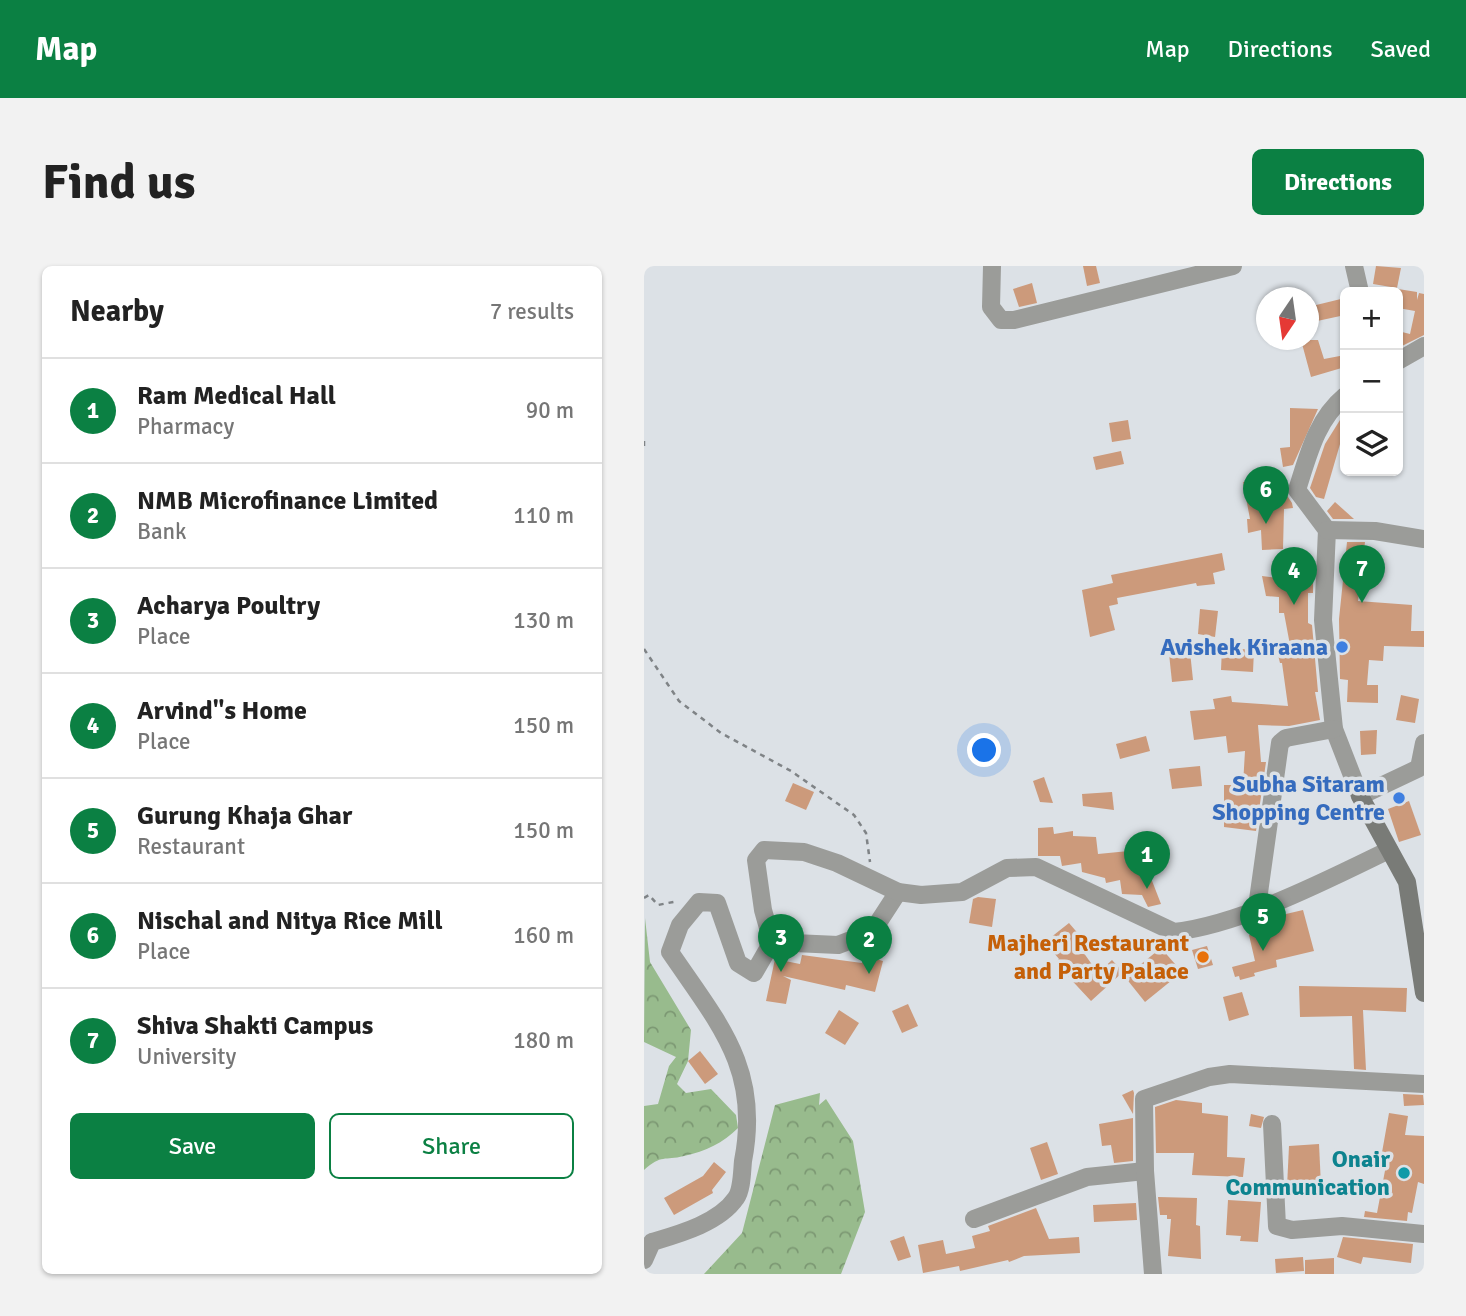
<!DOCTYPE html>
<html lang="en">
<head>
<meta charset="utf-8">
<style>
  body { margin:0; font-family:Signika,sans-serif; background:#f2f2f2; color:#222 }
  .controls { position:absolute; right:21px; top:21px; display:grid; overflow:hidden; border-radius:10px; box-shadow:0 2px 5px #0004 }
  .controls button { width:63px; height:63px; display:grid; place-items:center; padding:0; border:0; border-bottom:2px solid #e0e0e0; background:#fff; color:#222; font:35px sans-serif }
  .compass { position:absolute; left:612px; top:21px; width:63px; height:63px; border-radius:50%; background:#fff; box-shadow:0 2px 5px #0004; rotate:193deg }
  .you { position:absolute; left:341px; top:485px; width:24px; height:24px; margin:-18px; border:5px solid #fff; border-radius:50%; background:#1a73e8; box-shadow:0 0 0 10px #1a73e833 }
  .badge { display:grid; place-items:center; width:46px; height:46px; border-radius:50%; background:#0b8043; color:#fff; font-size:23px; font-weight:700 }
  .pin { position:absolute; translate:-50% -58px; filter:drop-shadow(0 2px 4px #0008) }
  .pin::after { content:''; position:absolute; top:37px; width:24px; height:21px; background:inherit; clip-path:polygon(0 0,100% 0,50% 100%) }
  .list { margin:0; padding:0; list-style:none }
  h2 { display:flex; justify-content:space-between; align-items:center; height:91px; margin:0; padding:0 28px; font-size:30px }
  h2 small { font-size:23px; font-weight:400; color:#767676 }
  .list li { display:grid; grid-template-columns:46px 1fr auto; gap:21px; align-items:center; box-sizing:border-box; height:105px; padding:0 28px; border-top:2px solid #e0e0e0 }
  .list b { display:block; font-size:26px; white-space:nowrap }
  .list p { margin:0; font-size:23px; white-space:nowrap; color:#767676 }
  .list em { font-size:23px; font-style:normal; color:#767676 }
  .actions { display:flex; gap:14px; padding:21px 28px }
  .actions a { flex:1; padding:16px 0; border:2px solid #0b8043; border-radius:10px; text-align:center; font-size:24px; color:#0b8043 }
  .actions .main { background:#0b8043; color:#fff }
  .icon { flex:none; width:38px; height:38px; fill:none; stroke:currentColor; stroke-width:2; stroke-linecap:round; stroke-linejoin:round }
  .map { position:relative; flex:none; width:780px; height:1008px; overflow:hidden; border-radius:10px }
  header { display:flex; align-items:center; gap:42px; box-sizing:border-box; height:98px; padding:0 35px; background:#0b8043; color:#fff }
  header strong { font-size:33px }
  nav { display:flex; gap:38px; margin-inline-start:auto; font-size:24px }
  .intro { display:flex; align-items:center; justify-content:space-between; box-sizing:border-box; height:168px; padding:0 42px }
  h1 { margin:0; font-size:49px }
  .button { padding:18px 32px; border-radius:10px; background:#0b8043; color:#fff; font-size:24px; font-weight:700 }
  main { display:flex; gap:42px; padding:0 42px }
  aside { flex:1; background:#fff; border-radius:10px; box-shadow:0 2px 5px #0004 }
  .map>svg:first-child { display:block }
  .forest { fill:url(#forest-crowns) }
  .building { fill:#cc9a7b }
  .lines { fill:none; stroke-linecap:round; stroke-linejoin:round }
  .path { stroke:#7f8386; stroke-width:2.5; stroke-dasharray:5 5; stroke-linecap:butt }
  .minor { stroke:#9b9c99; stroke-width:18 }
  .secondary { stroke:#797b77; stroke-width:18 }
  .shop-dot { fill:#3f7fe0; stroke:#dce1e6; stroke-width:2.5 }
  .food-dot { fill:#e8710a; stroke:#dce1e6; stroke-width:2.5 }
  .culture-dot { fill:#0f9aa8; stroke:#dce1e6; stroke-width:2.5 }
  .labels { text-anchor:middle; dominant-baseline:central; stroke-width:7; stroke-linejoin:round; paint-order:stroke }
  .shop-label { font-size:24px; font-weight:bold; fill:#366cbe; stroke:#dce1e6; text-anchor:end }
  .food-label { font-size:24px; font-weight:bold; fill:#c56008; stroke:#dce1e6; text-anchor:end }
  .culture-label { font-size:24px; font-weight:bold; fill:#0d838f; stroke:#dce1e6; text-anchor:end }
</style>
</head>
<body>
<header>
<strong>Map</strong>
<nav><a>Map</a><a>Directions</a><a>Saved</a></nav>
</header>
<div class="intro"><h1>Find us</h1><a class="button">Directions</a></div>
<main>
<aside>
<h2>Nearby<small>7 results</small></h2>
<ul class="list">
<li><span class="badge">1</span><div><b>Ram Medical Hall</b><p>Pharmacy</p></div><em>90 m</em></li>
<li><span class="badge">2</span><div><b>NMB Microfinance Limited</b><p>Bank</p></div><em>110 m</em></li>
<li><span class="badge">3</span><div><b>Acharya Poultry</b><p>Place</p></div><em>130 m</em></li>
<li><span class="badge">4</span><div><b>Arvind&quot;s Home</b><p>Place</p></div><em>150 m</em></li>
<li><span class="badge">5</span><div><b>Gurung Khaja Ghar</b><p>Restaurant</p></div><em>150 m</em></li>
<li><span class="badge">6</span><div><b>Nischal and Nitya Rice Mill</b><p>Place</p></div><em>160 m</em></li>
<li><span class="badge">7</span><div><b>Shiva Shakti Campus</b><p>University</p></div><em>180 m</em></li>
</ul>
<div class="actions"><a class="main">Save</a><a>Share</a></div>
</aside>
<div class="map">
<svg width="780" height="1008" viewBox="0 0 780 1008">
  <defs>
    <pattern id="forest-crowns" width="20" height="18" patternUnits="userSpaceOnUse" patternTransform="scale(1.75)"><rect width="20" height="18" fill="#98bb8d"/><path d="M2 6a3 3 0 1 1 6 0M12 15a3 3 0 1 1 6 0" fill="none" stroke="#7c9873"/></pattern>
  </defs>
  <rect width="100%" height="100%" fill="#dce1e6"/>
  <g class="forest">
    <path d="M1 652 6 696 47 764 44 795 33 818 42 827 67 823 92 849 94 862C79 877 62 885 40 890 20 895 18 888 0 904V840L14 838 25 800 32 791 0 776Z"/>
    <polygon points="176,827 175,839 182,833 209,875 221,946 197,1008 60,1008 98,967 131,839"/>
  </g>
  <g class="building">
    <polygon points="439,0 452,0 456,17 443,20"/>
    <polygon points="732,0 757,2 753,22 729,18"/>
    <polygon points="388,17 393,37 375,41 369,23"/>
    <polygon points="754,23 773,26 773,34 775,27 780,28 780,69 754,82 754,65 766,68 771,45 754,42"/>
    <polygon points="701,32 701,49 664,57 664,41"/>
    <polygon points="657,74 674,74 680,93 701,89 701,101 667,111"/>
    <polygon points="646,142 674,143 649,199 639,201 636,182 646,181"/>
    <polygon points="701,146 701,161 680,233 672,231 666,222 681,178"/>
    <polygon points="484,154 487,173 468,176 465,157"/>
    <polygon points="477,185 480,198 452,204 449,191"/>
    <polygon points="616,213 619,230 642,228 648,237 649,242 640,243 639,283 618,284 617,264 604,267 603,253 606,253 599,216"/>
    <polygon points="691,236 710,253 689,253 683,245"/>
    <polygon points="703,276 721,276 714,335 768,339 767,365 780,365 780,381 740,380 739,395 725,394 723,419 734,419 734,437 703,436 704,414 696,413 695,353"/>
    <polygon points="578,287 581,304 569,307 571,318 553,320 552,317 473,332 474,338 465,340 471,364 446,371 438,324 469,317 467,309"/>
    <polygon points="618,310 633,312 633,314 669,313 669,327 664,327 664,357 668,359 674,426 671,426 676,454 645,460 614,459 617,496 622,496 612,565 580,561 580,519 599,519 601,485 584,487 582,470 550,474 546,445 571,443 569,433 587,430 588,436 644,440 638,397 636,397 632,381 646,379 640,347 635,347 635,331 622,330"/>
    <polygon points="556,343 574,345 571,371 554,368"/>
    <polygon points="545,376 549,414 528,416 524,378"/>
    <polygon points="578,382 596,383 596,387 598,383 610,384 609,406 577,404"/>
    <polygon points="757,429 775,433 771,457 752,454"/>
    <polygon points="733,464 732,488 717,489 716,465"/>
    <polygon points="502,470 506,485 476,493 472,478"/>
    <polygon points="556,500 558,520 528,523 525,503"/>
    <polygon points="400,511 409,537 396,536 389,515"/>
    <polygon points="149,517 170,526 162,544 141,535"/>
    <polygon points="468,526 470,544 439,540 438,528"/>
    <polygon points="765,535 777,569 755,576 744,543"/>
    <polygon points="409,561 410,568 429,565 429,570 452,571 454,588 495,584 498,608 505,607 517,638 504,641 498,629 478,628 476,614 462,617 461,612 438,606 437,597 418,600 416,590 394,590 394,562"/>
    <polygon points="334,631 352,633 348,661 325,657 329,633"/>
    <polygon points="659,644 670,685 632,694 633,701 610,707 611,710 596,714 595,710 591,711 588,701 611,695 605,669 624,664 621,653"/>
    <polygon points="425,657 437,671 432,676 454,707 468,694 479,706 447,735 420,706 412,696 415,693 401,676"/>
    <polygon points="563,680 569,699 554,703 548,684"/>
    <polygon points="517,682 538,706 501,736 481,711"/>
    <polygon points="158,689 218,697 220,690 239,695 231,726 202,719 201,724 139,710 147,714 142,738 122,735 131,693 156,698"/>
    <polygon points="655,720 763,722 762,746 719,744 722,804 710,803 708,750 656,751"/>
    <polygon points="598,726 605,749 585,755 579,731"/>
    <polygon points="264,738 274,760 258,767 248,745"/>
    <polygon points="195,744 215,757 201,779 181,767"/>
    <polygon points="56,785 74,808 61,818 44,795"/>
    <polygon points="489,824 490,827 489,848 478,829"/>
    <polygon points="759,828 779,829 780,839 760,840"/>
    <polygon points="532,834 558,837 558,847 584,850 583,891 601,892 599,911 548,909 550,887 512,887 511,841"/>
    <polygon points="745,847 764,850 761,869 780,870 780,918 774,916 768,947 764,946 763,955 720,951 721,945 733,947 743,894 737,892"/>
    <polygon points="607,848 620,851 617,862 605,860"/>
    <polygon points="489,852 489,895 470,897 467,879 458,880 455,858"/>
    <polygon points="403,876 414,908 397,914 386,882"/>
    <polygon points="675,878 677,920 643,921 645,880"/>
    <polygon points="70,896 82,906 68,924 69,927 30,949 20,932 59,910"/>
    <polygon points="514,931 553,932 552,959 556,960 557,993 524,990 527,953 523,953 523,949 516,949"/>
    <polygon points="584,934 617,936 614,976 596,975 597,970 582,969"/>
    <polygon points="492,937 493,954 450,956 449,939"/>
    <polygon points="392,942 405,973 435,971 436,987 380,990 365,996 364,994 316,1005 315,1000 279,1007 274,979 299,974 302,988 331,982 328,970 346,965 344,960"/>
    <polygon points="260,970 267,991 254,995 246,975"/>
    <polygon points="699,971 769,978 767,997 719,991 717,998 693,991"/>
    <polygon points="659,991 660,1005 632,1007 631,993"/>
    <polygon points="690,992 690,1008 661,1008 661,994"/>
  </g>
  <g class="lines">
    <g class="path">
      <polyline points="0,175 0,184"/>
      <polyline points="0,383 35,435 77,467 147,505 210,549 222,567 226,596"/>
      <polyline points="0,632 5,629 14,639 34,635"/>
    </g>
    <g class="minor">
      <polyline points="348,0 347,41 357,54 370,54 589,0"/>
      <polyline points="710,0 716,26"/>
      <polyline points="754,95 780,80"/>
      <path d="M701 130C672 154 664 190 653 224L683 264 679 354 690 463 716 530 775 502 780 477"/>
      <polyline points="683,264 731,265 780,273"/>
      <polyline points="613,641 636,477 642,472 690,463"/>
      <polyline points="128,676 194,679 228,666 254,626"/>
      <polyline points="628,858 633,960 648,964 698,960 780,968"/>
      <polyline points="330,953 443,911 501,905"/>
      <path d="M0 994 8 976C35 968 75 957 92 932 98 924 98 905 99 895 117 803 75 758 26 686L36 659 55 636 73 637 94 697 110 707 128 676 119 644 112 594 120 584 160 586 193 597 254 626 277 629 318 626 363 602 392 601 530 666C598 658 683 614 745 584"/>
      <polyline points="509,1008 501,905 500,833 565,811 586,808 780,818"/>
    </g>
    <polyline class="secondary" points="716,530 763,616 780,727"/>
  </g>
  <g class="shop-dot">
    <circle cx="698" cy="381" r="7"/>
    <circle cx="755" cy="532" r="7"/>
  </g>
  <circle class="food-dot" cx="559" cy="691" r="7"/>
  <circle class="culture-dot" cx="760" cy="907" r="7"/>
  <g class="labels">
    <g class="shop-label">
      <text x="684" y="381">Avishek Kiraana</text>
      <text x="741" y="518">Subha Sitaram<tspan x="741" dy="28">Shopping Centre</tspan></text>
    </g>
    <g class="food-label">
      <text x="545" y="677">Majheri Restaurant<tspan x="545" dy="28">and Party Palace</tspan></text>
    </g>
    <g class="culture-label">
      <text x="746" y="893">Onair<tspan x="746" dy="28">Communication</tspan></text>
    </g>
  </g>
</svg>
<div class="controls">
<button>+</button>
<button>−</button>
<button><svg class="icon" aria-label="layers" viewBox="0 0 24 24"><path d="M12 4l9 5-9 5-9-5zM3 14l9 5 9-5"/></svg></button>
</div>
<svg class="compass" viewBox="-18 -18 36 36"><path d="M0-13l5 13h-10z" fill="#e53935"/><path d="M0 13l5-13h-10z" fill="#767676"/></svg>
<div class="you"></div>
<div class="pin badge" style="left:503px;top:623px">1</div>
<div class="pin badge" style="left:225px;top:708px">2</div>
<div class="pin badge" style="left:137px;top:706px">3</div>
<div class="pin badge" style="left:650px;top:339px">4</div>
<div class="pin badge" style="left:619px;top:685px">5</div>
<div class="pin badge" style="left:622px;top:258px">6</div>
<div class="pin badge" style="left:718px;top:337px">7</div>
</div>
</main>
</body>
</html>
